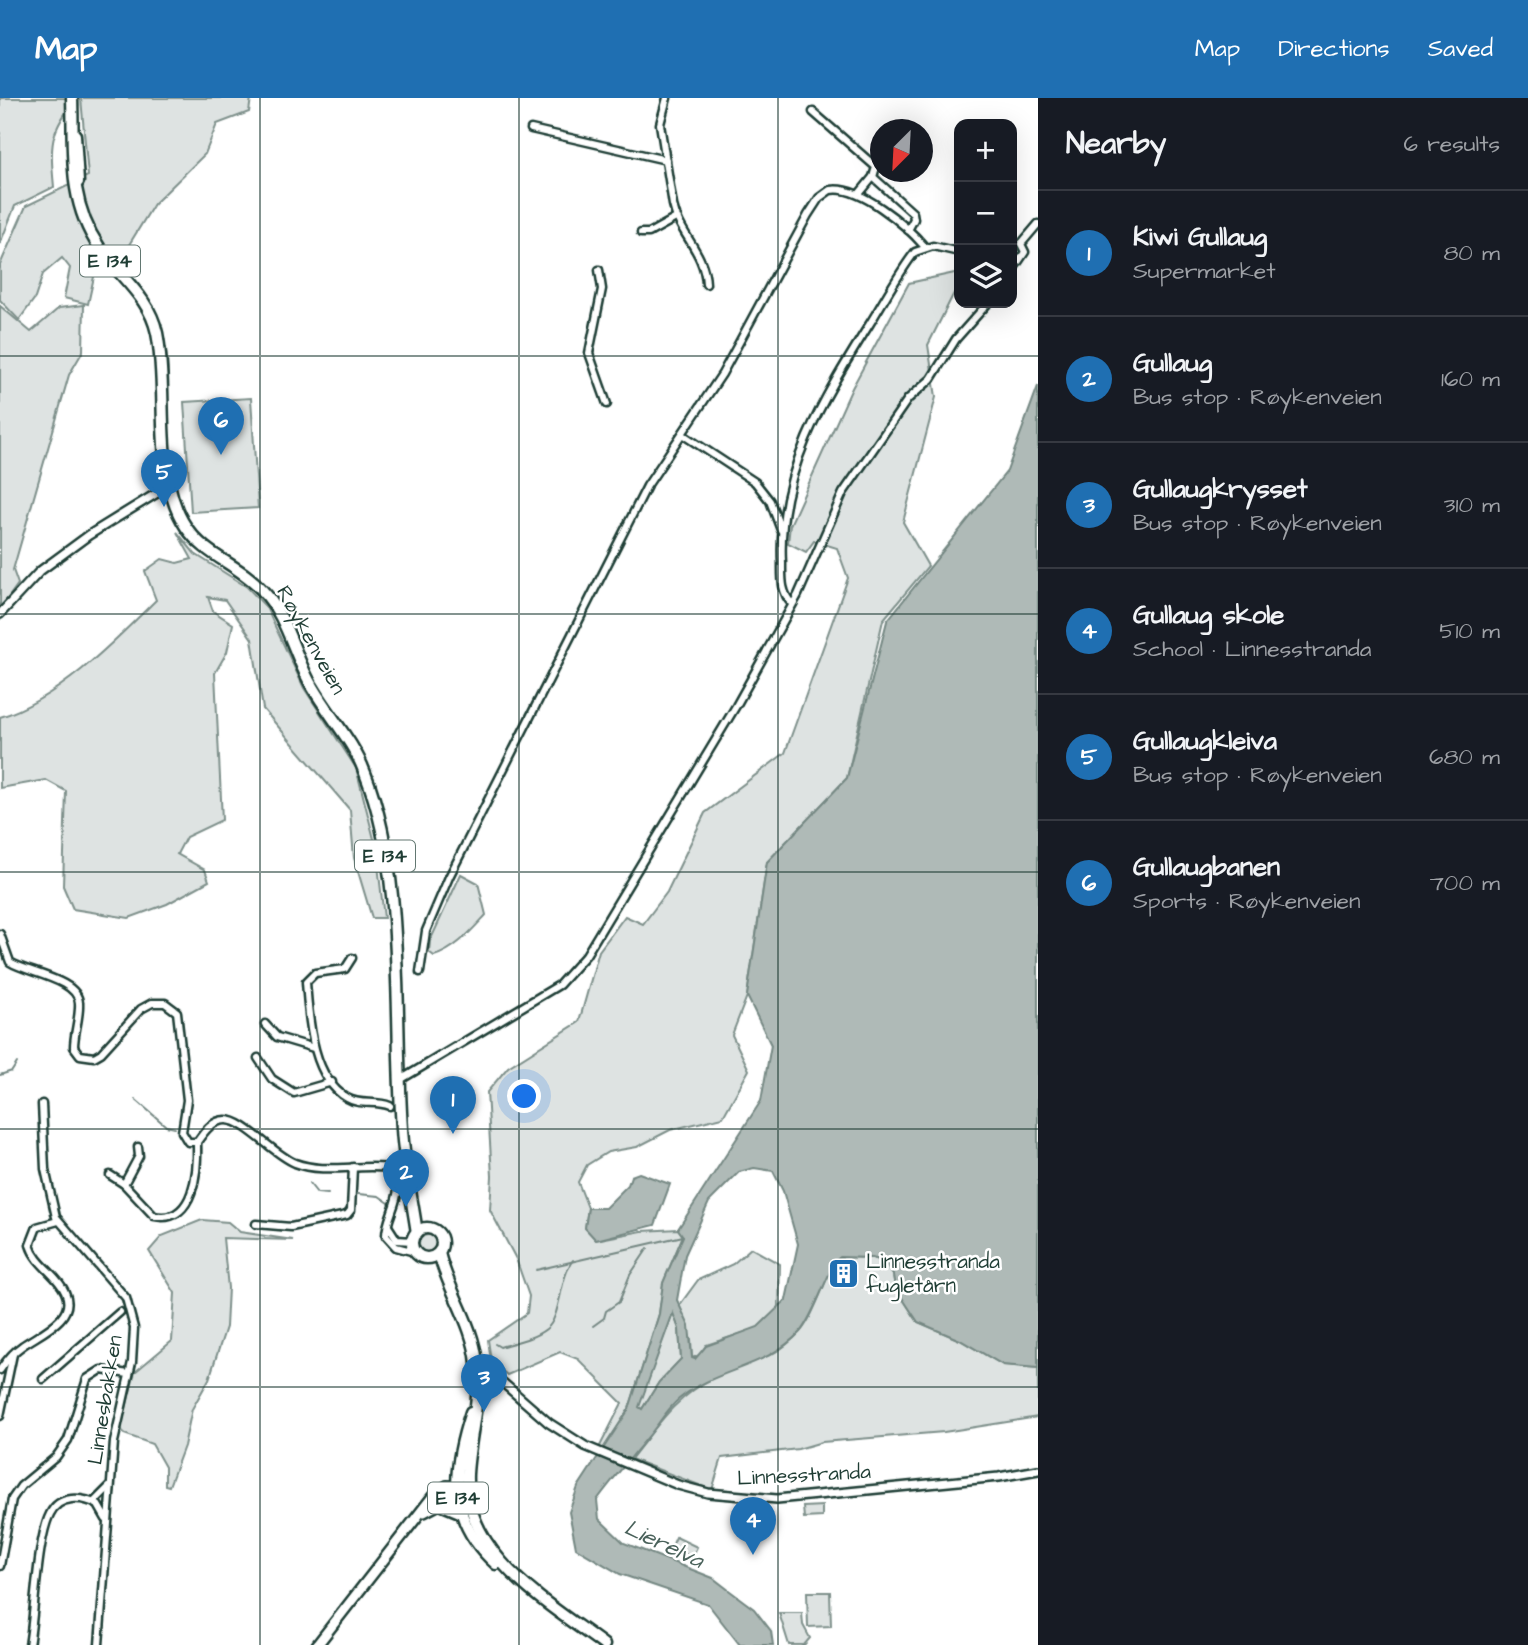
<!DOCTYPE html>
<html lang="en">
<head>
<meta charset="utf-8">
<style>
  body { margin:0; font-family:"Architects Daughter",sans-serif; background:#20242c; color:#f1f3f6 }
  .controls { position:absolute; right:21px; top:21px; display:grid; overflow:hidden; border-radius:14px; box-shadow:0 7px 28px #0002 }
  .controls button { width:63px; height:63px; display:grid; place-items:center; padding:0; border:0; border-bottom:2px solid #363941; background:#171b24; color:#f1f3f6; font:35px sans-serif }
  .compass { position:absolute; left:870px; top:21px; width:63px; height:63px; border-radius:50%; background:#171b24; box-shadow:0 7px 28px #0002; rotate:204deg }
  .you { position:absolute; left:525px; top:999px; width:24px; height:24px; margin:-18px; border:5px solid #fff; border-radius:50%; background:#1a73e8; box-shadow:0 0 0 10px #1a73e833 }
  .badge { display:grid; place-items:center; width:46px; height:46px; border-radius:50%; background:#1f6fb2; color:#fff; font-size:23px; font-weight:700 }
  .pin { position:absolute; translate:-50% -58px; filter:drop-shadow(0 2px 4px #0008) }
  .pin::after { content:''; position:absolute; top:37px; width:24px; height:21px; background:inherit; clip-path:polygon(0 0,100% 0,50% 100%) }
  .list { margin:0; padding:0; list-style:none }
  h2 { display:flex; justify-content:space-between; align-items:center; height:91px; margin:0; padding:0 28px; font-size:30px }
  h2 small { font-size:23px; font-weight:400; color:#9ea1a6 }
  .list li { display:grid; grid-template-columns:46px 1fr auto; gap:21px; align-items:center; box-sizing:border-box; height:126px; padding:0 28px; border-top:2px solid #363941 }
  .list b { display:block; font-size:26px; white-space:nowrap }
  .list p { margin:0; font-size:23px; white-space:nowrap; color:#9ea1a6 }
  .list em { font-size:23px; font-style:normal; color:#9ea1a6 }
  .icon { flex:none; width:38px; height:38px; fill:none; stroke:currentColor; stroke-width:2; stroke-linecap:round; stroke-linejoin:round }
  .map { position:relative; flex:none; width:1038px; height:1547px; overflow:hidden }
  header { display:flex; align-items:center; gap:42px; box-sizing:border-box; height:98px; padding:0 35px; background:#1f6fb2; color:#fff }
  header strong { font-size:33px }
  nav { display:flex; gap:38px; margin-inline-start:auto; font-size:24px }
  main { display:flex }
  aside { flex:1; background:#171b24 }
  .map>svg:first-child { display:block }
  .green { fill:#dee3e2; stroke:#7e908b; stroke-width:2 }
  .water { fill:#afbab7; stroke:#758883; stroke-width:2; fill-rule:evenodd }
  .lines { fill:none; stroke-linecap:round; stroke-linejoin:round }
  .stream { stroke:#758883; stroke-width:2 }
  .minor-casing { stroke:#1f3d34; stroke-width:11 }
  .tertiary-casing { stroke:#1f3d34; stroke-width:12 }
  .secondary-casing { stroke:#1f3d34; stroke-width:14 }
  .trunk-casing { stroke:#1f3d34; stroke-width:15 }
  .minor { stroke:#fff; stroke-width:6 }
  .tertiary { stroke:#fff; stroke-width:7 }
  .secondary { stroke:#fff; stroke-width:9 }
  .trunk { stroke:#fff; stroke-width:10 }
  .grid { fill:none; stroke:#1f3d34; stroke-width:2; stroke-opacity:0.55 }
  .labels { text-anchor:middle; dominant-baseline:central; stroke-width:5; stroke-linejoin:round; paint-order:stroke }
  .shield { fill:#fff; stroke:#627771; stroke-width:2 }
  .shield-label { font-size:19px; font-weight:bold; fill:#1f3d34 }
  .street-label { font-size:21px; fill:#1f3d34; stroke:#fff }
  .poi-label { font-size:21px; fill:#1f3d34; stroke:#fff; text-anchor:start }
  .water-label { font-size:23px; font-style:italic; fill:#4a625b; stroke:#fff }
</style>
</head>
<body>
<header>
<strong>Map</strong>
<nav><a>Map</a><a>Directions</a><a>Saved</a></nav>
</header>
<main>
<div class="map">
<svg width="1038" height="1547" viewBox="0 0 1038 1547">
  <rect width="100%" height="100%" fill="#fff"/>
  <filter id="ink" filterUnits="userSpaceOnUse"><feTurbulence type="fractalNoise" baseFrequency=".0143" numOctaves="2"/><feDisplacementMap in="SourceGraphic" scale="14" xChannelSelector="R" yChannelSelector="G"/><feConvolveMatrix kernelMatrix="1 2 1 2 8 2 1 2 1" color-interpolation-filters="sRGB"/></filter>
  <g filter="url(#ink)">
    <g class="green">
      <path d="M0 0H77C49 33 50 47 54 89L15 108 0 146Z"/>
      <polygon points="81,0 251,0 249,14 217,26 205,56 154,106 127,150 95,174 88,206 64,200 70,170 62,160 43,176 35,200 19,222 0,202 0,167 26,108 88,78"/>
      <polygon points="959,174 959,185 928,247 936,299 903,424 928,468 883,522 847,680 767,764 747,898 732,937 749,972 723,1019 670,1032 637,1049 608,1054 587,1067 578,1084 588,1110 585,1130 596,1142 642,1133 678,1131 683,1138 663,1185 659,1216 629,1311 603,1352 599,1350 622,1305 578,1261 560,1254 507,1277 491,1263 488,1242 527,1215 529,1198 516,1161 490,1112 492,1078 487,994 508,969 579,924 599,853 625,818 643,826 667,794 705,715 785,655 848,480 837,450 814,443 806,454 788,445 790,427 852,290 909,185"/>
      <polygon points="84,207 83,253 69,277 13,472 18,486 0,511 0,208 31,234 59,210"/>
      <polygon points="251,300 258,410 191,414 184,304"/>
      <path d="M177 434 195 456 247 489 266 509 304 590 356 670 376 749 384 820H372L354 760 350 712 263 611 252 541 225 502 208 499 213 513 233 526 227 554 215 575 222 722 186 739 177 756 205 772 209 783 167 806 129 820 73 811 63 788 66 693 46 682 0 690V619C58 601 113 545 156 502L145 473 162 461 177 465 192 461Z"/>
      <path d="M461 776 478 785 486 817C471 833 455 852 434 858L429 854 430 843Z"/>
      <polygon points="202,1122 228,1124 240,1134 293,1142 223,1140 228,1190 226,1229 209,1281 192,1311 184,1348 169,1388 165,1387 165,1369 152,1346 124,1336 121,1330 135,1274 172,1243 175,1195 149,1153 162,1138"/>
      <circle cx="428" cy="1146" r="9"/>
      <polygon points="751,1150 780,1166 779,1209 758,1230 706,1247 700,1257 692,1260 691,1242 679,1208 698,1182 733,1166"/>
      <path d="M840 1159 872 1160 884 1163 893 1177 895 1189 918 1224 960 1242 1003 1267 1038 1270V1319L944 1334 822 1344 798 1351 722 1360 712 1392 631 1361C657 1328 676 1298 715 1279 749 1261 770 1266 800 1234 816 1217 829 1165 840 1159Z"/>
      <polygon points="673,1214 679,1231 681,1261 659,1284 642,1311 638,1310"/>
      <polygon points="822,1408 822,1419 804,1420 803,1409"/>
      <polygon points="676,1439 697,1449 692,1459 671,1450"/>
      <polygon points="807,1494 830,1494 831,1528 808,1529"/>
      <polygon points="779,1515 802,1515 803,1527 810,1540 804,1547 789,1547"/>
    </g>
    <g class="water">
      <path d="M1038 288V1270L1003 1267 960 1242 918 1224 895 1189 893 1177 884 1163 872 1160 840 1159C830 1165 815 1217 800 1234 764 1272 718 1269 679 1301 667 1311 658 1327 648 1339 631 1360 613 1380 597 1402L599 1421 624 1445 713 1480 730 1493 754 1511 771 1533 773 1547H740L708 1506 620 1476 576 1450 569 1414 578 1389 629 1311 659 1216 663 1185 683 1138 678 1131 761 1003 771 947 747 898 767 764 847 680 887 523 1007 373ZM754 1070 773 1073 783 1093 798 1146 786 1202 758 1229 706 1248 695 1261 692 1260 689 1228 677 1202 685 1157 709 1104 739 1074ZM673 1215 679 1231 681 1261 659 1284 642 1311 639 1309Z"/>
      <polygon points="639,1075 670,1086 655,1127 596,1142 585,1130 588,1110 605,1110 628,1087 631,1078"/>
    </g>
    <g class="lines">
      <g class="stream">
        <polyline points="0,977 12,973 17,965"/>
        <polyline points="135,1001 166,1028 175,1030"/>
        <polyline points="309,1085 317,1095 328,1096"/>
        <polyline points="358,1096 379,1098 389,1105"/>
        <polyline points="536,1172 683,1138"/>
        <polyline points="593,1228 604,1220 606,1213 619,1204 630,1177 648,1150"/>
        <path d="M495 1246 500 1249C515 1244 533 1241 546 1231 561 1221 559 1180 573 1162"/>
      </g>
      <defs>
        <g id="minor">
          <path d="M667 0 660 26 673 107C679 136 705 154 706 186"/>
          <polyline points="813,14 876,69 873,79 859,96"/>
          <polyline points="531,31 666,62"/>
          <polyline points="873,79 913,115 914,121 908,132"/>
          <polyline points="641,135 649,135 676,120"/>
          <polyline points="599,172 602,191 589,255 607,306"/>
          <polyline points="1012,173 1025,154 1021,146 1038,126"/>
          <polyline points="685,338 755,384 770,403 781,432"/>
          <path d="M792 506C781 494 782 481 782 465 777 375 823 301 869 227 884 203 898 176 915 154L933 148 959 154"/>
          <path d="M0 836 10 864C27 875 78 881 79 905 80 919 74 934 74 949L80 957 94 959 101 955 141 911 152 905H165L177 914 187 1002 182 1034 188 1044H197C204 1034 212 1022 226 1022 245 1022 273 1056 295 1065 324 1076 358 1066 388 1070 412 1088 385 1117 386 1138L396 1149 415 1154"/>
          <path d="M352 860 345 871 315 875 306 884C309 920 311 979 347 1000 360 1008 376 1002 390 1008"/>
          <path d="M420 874 426 833 449 779 647 388 722 276 808 117 819 100 830 92C860 87 906 127 925 149"/>
          <polyline points="265,926 277,939 314,950"/>
          <polyline points="258,960 272,981 294,995 332,984"/>
          <polyline points="400,982 559,887 586,857 736,608 798,497 843,395 908,301 931,281 956,241 988,205"/>
          <polyline points="42,1006 45,1071 56,1119 126,1200 134,1230 132,1264 114,1344 99,1547"/>
          <path d="M110 1077 124 1086 154 1118C195 1127 198 1071 197 1044"/>
          <polyline points="124,1086 139,1058 138,1049"/>
          <polyline points="256,1126 291,1129 347,1117 351,1112 353,1069"/>
          <polyline points="388,1128 397,1142 412,1143"/>
          <path d="M0 1272C6 1263 13 1254 22 1248 38 1236 78 1221 65 1194 57 1176 36 1167 30 1147L37 1129 58 1123"/>
          <polyline points="43,1281 120,1214"/>
          <polyline points="0,1318 13,1256"/>
          <polyline points="94,1404 109,1389"/>
          <polyline points="0,1468 12,1401 21,1388 56,1359 68,1342 87,1281 101,1272 129,1276"/>
          <path d="M29 1547C35 1515 37 1441 50 1416 59 1397 82 1398 98 1407L106 1421"/>
        </g>
        <g id="tertiary">
          <polyline points="0,516 40,473 89,437 170,387"/>
          <polyline points="478,1278 502,1284 549,1325 585,1348 678,1387 708,1395 777,1401 999,1379 1038,1372"/>
        </g>
        <g id="secondary">
          <polyline points="424,1414 464,1393"/>
          <polyline points="317,1547 434,1397 447,1388 462,1389"/>
        </g>
        <g id="trunk">
          <path d="M72 0C74 52 67 102 99 149 119 179 149 198 157 235 169 295 152 378 186 429 205 458 240 467 262 492 288 519 294 559 313 590 330 619 353 643 365 675 406 779 394 919 402 1031 404 1066 412 1100 417 1135"/>
          <polyline points="75,37 78,84"/>
          <circle cx="427" cy="1145" r="15"/>
          <path d="M439 1155C448 1193 473 1225 477 1265 481 1302 469 1339 467 1376 464 1458 547 1504 604 1547"/>
          <path d="M471 1314C452 1372 446 1421 496 1466"/>
          <polyline points="438,1405 462,1415"/>
        </g>
      </defs>
      <use href="#minor" class="minor-casing"/>
      <use href="#tertiary" class="tertiary-casing"/>
      <use href="#secondary" class="secondary-casing"/>
      <use href="#trunk" class="trunk-casing"/>
      <use href="#minor" class="minor"/>
      <use href="#tertiary" class="tertiary"/>
      <use href="#secondary" class="secondary"/>
      <use href="#trunk" class="trunk"/>
    </g>
  </g>
  <path class="grid" d="M260 0V1547M519 0V1547M778 0V1547M0 258H1038M0 516H1038M0 774H1038M0 1031H1038M0 1289H1038"/>
  <defs>
    <symbol id="building-square" viewBox="-11 -11 22 22"><rect x="-9" y="-9" width="18" height="18" rx="4" fill="#1f6fb2" stroke="#fff"/><path d="M-4-6H4V6H1V3H-1V6H-4ZM-2.5-4.3h1.7v1.8h-1.7ZM.8-4.3h1.7v1.8H.8ZM-2.5-1h1.7V.8h-1.7ZM.8-1h1.7V.8H.8Z" fill="#fff"/></symbol>
  </defs>
  <g fill-rule="evenodd">
    <use href="#building-square" x="826" y="1158" width="35" height="35"/>
  </g>
  <g class="labels">
    <g class="shield">
      <rect x="80" y="147.5" width="60" height="31" rx="5"/>
      <rect x="355" y="742.5" width="60" height="31" rx="5"/>
      <rect x="428" y="1384.5" width="60" height="31" rx="5"/>
    </g>
    <g class="shield-label">
      <text x="110" y="163">E 134</text>
      <text x="385" y="758">E 134</text>
      <text x="458" y="1400">E 134</text>
    </g>
    <g class="street-label">
      <text transform="translate(311 542) rotate(61)">Røykenveien</text>
      <text transform="translate(105 1302) rotate(-81)">Linnesbakken</text>
      <text transform="translate(804 1377) rotate(-3)">Linnesstranda</text>
    </g>
    <g class="poi-label">
      <text x="866" y="1163">Linnesstranda<tspan x="866" dy="24">fugletårn</tspan></text>
    </g>
    <g class="water-label">
      <text transform="translate(664 1446) rotate(25)">Lierelva</text>
    </g>
  </g>
</svg>
<div class="controls">
<button>+</button>
<button>−</button>
<button><svg class="icon" aria-label="layers" viewBox="0 0 24 24"><path d="M12 4l9 5-9 5-9-5zM3 14l9 5 9-5"/></svg></button>
</div>
<svg class="compass" viewBox="-18 -18 36 36"><path d="M0-13l5 13h-10z" fill="#e53935"/><path d="M0 13l5-13h-10z" fill="#9ea1a6"/></svg>
<div class="you"></div>
<div class="pin badge" style="left:453px;top:1036px">1</div>
<div class="pin badge" style="left:406px;top:1109px">2</div>
<div class="pin badge" style="left:484px;top:1314px">3</div>
<div class="pin badge" style="left:753px;top:1457px">4</div>
<div class="pin badge" style="left:164px;top:409px">5</div>
<div class="pin badge" style="left:221px;top:357px">6</div>
</div>
<aside>
<h2>Nearby<small>6 results</small></h2>
<ul class="list">
<li><span class="badge">1</span><div><b>Kiwi Gullaug</b><p>Supermarket</p></div><em>80 m</em></li>
<li><span class="badge">2</span><div><b>Gullaug</b><p>Bus stop · Røykenveien</p></div><em>160 m</em></li>
<li><span class="badge">3</span><div><b>Gullaugkrysset</b><p>Bus stop · Røykenveien</p></div><em>310 m</em></li>
<li><span class="badge">4</span><div><b>Gullaug skole</b><p>School · Linnesstranda</p></div><em>510 m</em></li>
<li><span class="badge">5</span><div><b>Gullaugkleiva</b><p>Bus stop · Røykenveien</p></div><em>680 m</em></li>
<li><span class="badge">6</span><div><b>Gullaugbanen</b><p>Sports · Røykenveien</p></div><em>700 m</em></li>
</ul>
</aside>
</main>
</body>
</html>
